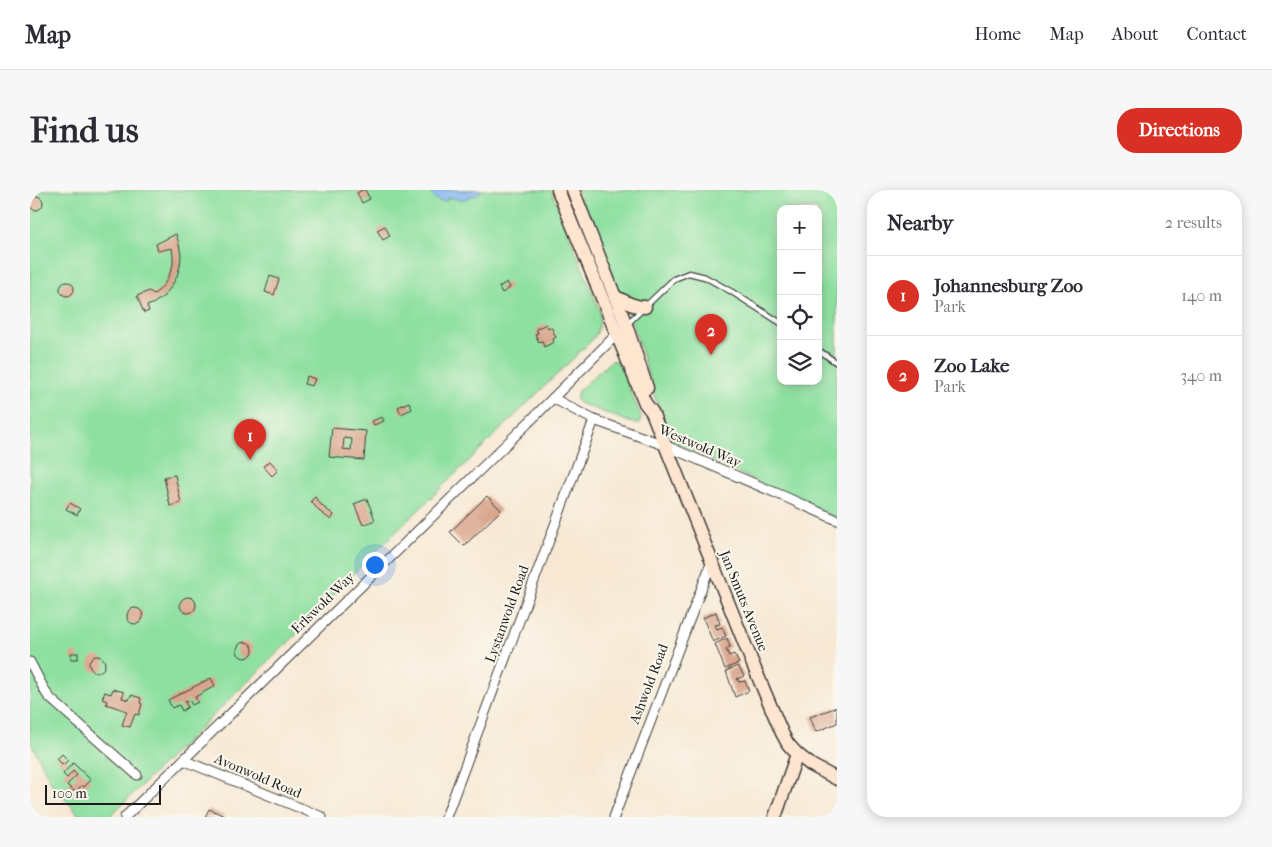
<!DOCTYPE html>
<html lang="en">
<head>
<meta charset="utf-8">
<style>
  body { margin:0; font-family:"IM FELL French Canon",serif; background:#f7f7f7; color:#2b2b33 }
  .controls { position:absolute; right:15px; top:15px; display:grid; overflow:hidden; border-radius:10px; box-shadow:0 2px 12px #0003 }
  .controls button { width:45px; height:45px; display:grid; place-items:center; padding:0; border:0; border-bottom:1px solid #e1e1e2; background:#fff; color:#2b2b33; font:25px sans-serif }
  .scale { position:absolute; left:15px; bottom:12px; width:116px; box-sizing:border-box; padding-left:5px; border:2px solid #1c1c1c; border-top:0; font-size:14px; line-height:18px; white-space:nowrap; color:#1c1c1c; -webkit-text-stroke:4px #fbf7ec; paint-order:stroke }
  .you { position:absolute; left:344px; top:374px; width:18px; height:18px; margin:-12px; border:4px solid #fff; border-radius:50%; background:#1a73e8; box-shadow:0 0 0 8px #1a73e833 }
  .badge { display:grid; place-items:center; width:32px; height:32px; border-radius:50%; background:#d93025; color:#fff; font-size:16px; font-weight:700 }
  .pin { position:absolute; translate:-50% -41px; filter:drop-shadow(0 1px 2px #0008) }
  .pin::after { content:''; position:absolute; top:26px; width:18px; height:15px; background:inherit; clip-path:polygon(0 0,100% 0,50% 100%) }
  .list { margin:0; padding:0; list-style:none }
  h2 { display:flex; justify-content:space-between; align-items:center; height:65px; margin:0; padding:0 20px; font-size:21px }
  h2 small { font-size:16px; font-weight:400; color:#7c7c81 }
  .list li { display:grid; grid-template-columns:32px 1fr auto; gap:15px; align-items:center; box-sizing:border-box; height:80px; padding:0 20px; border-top:1px solid #e1e1e2 }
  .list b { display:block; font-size:19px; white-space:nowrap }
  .list p { margin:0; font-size:16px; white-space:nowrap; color:#7c7c81 }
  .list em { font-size:16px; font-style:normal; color:#7c7c81 }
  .icon { flex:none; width:28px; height:28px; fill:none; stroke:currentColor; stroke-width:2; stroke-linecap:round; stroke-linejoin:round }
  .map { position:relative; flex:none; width:807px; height:627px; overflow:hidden; border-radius:20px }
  header { display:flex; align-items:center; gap:30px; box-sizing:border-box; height:70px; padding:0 25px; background:#fff; border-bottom:1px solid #e1e1e2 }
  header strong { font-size:24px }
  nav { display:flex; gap:28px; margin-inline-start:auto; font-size:18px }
  .intro { display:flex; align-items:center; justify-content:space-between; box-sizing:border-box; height:120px; padding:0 30px }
  h1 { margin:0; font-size:35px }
  .button { padding:12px 22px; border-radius:20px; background:#d93025; color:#fff; font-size:18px; font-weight:700 }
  main { display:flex; gap:30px; padding:0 30px }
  aside { flex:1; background:#fff; border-radius:20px; box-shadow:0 2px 12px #0003 }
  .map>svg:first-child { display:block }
  .green { fill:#8ee0a0; stroke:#557e5e; fill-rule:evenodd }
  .water { fill:#81b6f0; stroke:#4e6986 }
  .building { fill:#d9a68d; fill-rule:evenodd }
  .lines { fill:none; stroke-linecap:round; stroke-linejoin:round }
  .lane-casing { stroke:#3d3b38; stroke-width:7 }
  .street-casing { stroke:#3d3b38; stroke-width:11 }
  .secondary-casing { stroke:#3d3b38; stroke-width:15 }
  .lane { stroke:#fff; stroke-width:4.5 }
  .street { stroke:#fff; stroke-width:9 }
  .secondary { stroke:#fde5d0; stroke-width:12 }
  .labels { text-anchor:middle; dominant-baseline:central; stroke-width:4; stroke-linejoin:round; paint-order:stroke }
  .street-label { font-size:14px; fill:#1c1c1c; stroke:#fbf7ec }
</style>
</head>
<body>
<header>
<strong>Map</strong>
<nav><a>Home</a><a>Map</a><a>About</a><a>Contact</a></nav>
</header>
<div class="intro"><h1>Find us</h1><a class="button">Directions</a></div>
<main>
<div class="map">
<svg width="807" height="627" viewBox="0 0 807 627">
  <rect width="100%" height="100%" fill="#fbf7ec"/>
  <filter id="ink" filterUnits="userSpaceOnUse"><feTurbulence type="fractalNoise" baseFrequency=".02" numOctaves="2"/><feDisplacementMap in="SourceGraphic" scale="10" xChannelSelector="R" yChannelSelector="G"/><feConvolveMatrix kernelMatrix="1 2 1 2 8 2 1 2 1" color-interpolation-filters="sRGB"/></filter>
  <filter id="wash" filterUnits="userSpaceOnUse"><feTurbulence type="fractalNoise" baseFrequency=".0096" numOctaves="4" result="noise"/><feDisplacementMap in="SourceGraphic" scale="20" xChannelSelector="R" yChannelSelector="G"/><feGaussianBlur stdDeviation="1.12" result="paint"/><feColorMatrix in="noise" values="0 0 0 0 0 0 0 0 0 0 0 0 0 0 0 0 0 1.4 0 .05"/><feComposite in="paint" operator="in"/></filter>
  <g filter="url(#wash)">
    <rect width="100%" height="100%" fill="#f7e8d4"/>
    <g class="green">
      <path d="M0 0H521L570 121C570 133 570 141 561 151L318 389 275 436 79 627H51L23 596 0 551Z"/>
      <path d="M547 0H807V329L638 250 604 139ZM751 19H788V191H751Z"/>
      <polygon points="581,171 587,171 590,176 611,226 610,233 605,234 549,213 546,209 548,201"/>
    </g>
    <path class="water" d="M400 0H452L446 6 443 5C432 11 432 11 420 7L414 12C405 11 403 7 400 0Z"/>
    <g id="blocks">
      <g class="building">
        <polygon points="332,0 335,0 340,9 332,13 327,3"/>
        <circle cx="6" cy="13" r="7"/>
        <polygon points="355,36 360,46 353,50 347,40"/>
        <polygon points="146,44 149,54 151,65 150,76 147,86 141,97 134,106 124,113 117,116 119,121 114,123 107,106 119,101 124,104 129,100 135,93 140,83 143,75 143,66 142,58 128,61 126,54"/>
        <polygon points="240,86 249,89 244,105 235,102"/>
        <circle cx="37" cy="99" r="7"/>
        <polygon points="477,92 480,98 472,103 469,97"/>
        <polygon points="516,134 518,138 521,137 526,147 523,149 524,152 514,157 512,151 509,152 505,144 508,143 506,139"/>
        <polygon points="277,186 285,189 282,196 274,194"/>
        <polygon points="379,212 382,219 371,224 368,217"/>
        <polygon points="352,227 354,231 344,235 342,231"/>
        <path d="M302 238 336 241 334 270 299 267ZM314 248 322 249 321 260 313 259Z"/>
        <polygon points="240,271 248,280 242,286 233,276"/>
        <polygon points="145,285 151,313 140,316 134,287"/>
        <polygon points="457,306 471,320 434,356 420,342"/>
        <polygon points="285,307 292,316 304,325 301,330 289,321 281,311"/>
        <polygon points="337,309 345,330 333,335 324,314"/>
        <polygon points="40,313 50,319 47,325 36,319"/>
        <circle cx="158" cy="415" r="8"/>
        <circle cx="105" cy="426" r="8"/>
        <polygon points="686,422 690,434 685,435 687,439 692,437 696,446 683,452 673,428"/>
        <polygon points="697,448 700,457 696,459 699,466 704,464 709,473 695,479 685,454"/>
        <circle cx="215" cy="460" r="8"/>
        <rect x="41" y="463" width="7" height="6"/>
        <circle cx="67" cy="474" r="8"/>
        <polygon points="708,476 714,486 707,489 709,492 715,491 719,501 705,507 696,481"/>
        <polygon points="181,488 185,496 165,507 168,512 162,515 159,510 155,512 158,517 152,521 149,515 142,518 138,510"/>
        <polygon points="83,499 94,502 92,508 99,510 101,505 111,508 110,513 112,514 109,525 105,524 100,537 92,535 97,521 76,514 77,511 72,509 75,502 81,504"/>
        <polygon points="807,517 807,533 786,542 780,527"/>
        <polygon points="32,564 38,570 33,575 27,569"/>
        <polygon points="43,573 61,590 54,597 52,595 45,602 37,595 47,585 43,581 37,588 33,584"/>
        <polygon points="179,619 197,627 175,627"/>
      </g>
    </g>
  </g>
  <g filter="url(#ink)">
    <use href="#blocks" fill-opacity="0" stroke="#3d3b38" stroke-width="1"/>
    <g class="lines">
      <defs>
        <g id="lane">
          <polyline points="597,134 644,89 659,83 675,87 702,102 751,133"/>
          <polyline points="788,160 807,173"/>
        </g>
        <g id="street">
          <polyline points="523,208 543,219 564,230 634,255 753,306 807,330"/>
          <polyline points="0,472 16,503 21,509 107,585"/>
          <polyline points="153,570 292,627"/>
          <polyline points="95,627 501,230 589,142"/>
          <polyline points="416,627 564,230"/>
          <polyline points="584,627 682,371"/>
        </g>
        <g id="secondary">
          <polyline points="528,0 615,213 622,222 724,477 752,543 758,554 767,564 781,575 807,589"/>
          <polyline points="543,0 596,135 617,198"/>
          <path d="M586 107C596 112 604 117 615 117"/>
          <polyline points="745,627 767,564"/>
        </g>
      </defs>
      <use href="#lane" class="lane-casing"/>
      <use href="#street" class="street-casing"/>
      <use href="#secondary" class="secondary-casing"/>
      <use href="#lane" class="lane"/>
      <use href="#street" class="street"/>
      <use href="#secondary" class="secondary"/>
    </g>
  </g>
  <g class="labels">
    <g class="street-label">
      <text transform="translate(670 256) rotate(23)">Westwold Way</text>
      <text transform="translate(714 411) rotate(68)">Jan Smuts Avenue</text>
      <text transform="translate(293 413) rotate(-44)">Erlswold Way</text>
      <text transform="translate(477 424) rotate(-70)">Lystanwold Road</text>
      <text transform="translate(619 494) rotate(-69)">Ashwold Road</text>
      <text transform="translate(228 586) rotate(23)">Avonwold Road</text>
    </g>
  </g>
</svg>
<div class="controls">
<button>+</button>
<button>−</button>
<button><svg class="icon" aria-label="locate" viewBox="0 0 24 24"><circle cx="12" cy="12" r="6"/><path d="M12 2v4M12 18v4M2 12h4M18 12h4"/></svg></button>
<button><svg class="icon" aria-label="layers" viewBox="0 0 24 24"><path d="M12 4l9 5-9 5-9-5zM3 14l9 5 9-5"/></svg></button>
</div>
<div class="scale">100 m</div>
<div class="you"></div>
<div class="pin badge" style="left:220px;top:270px">1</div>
<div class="pin badge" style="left:681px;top:165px">2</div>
</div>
<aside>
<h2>Nearby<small>2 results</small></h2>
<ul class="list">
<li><span class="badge">1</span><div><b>Johannesburg Zoo</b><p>Park</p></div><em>140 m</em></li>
<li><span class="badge">2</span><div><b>Zoo Lake</b><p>Park</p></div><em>340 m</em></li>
</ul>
</aside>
</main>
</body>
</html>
